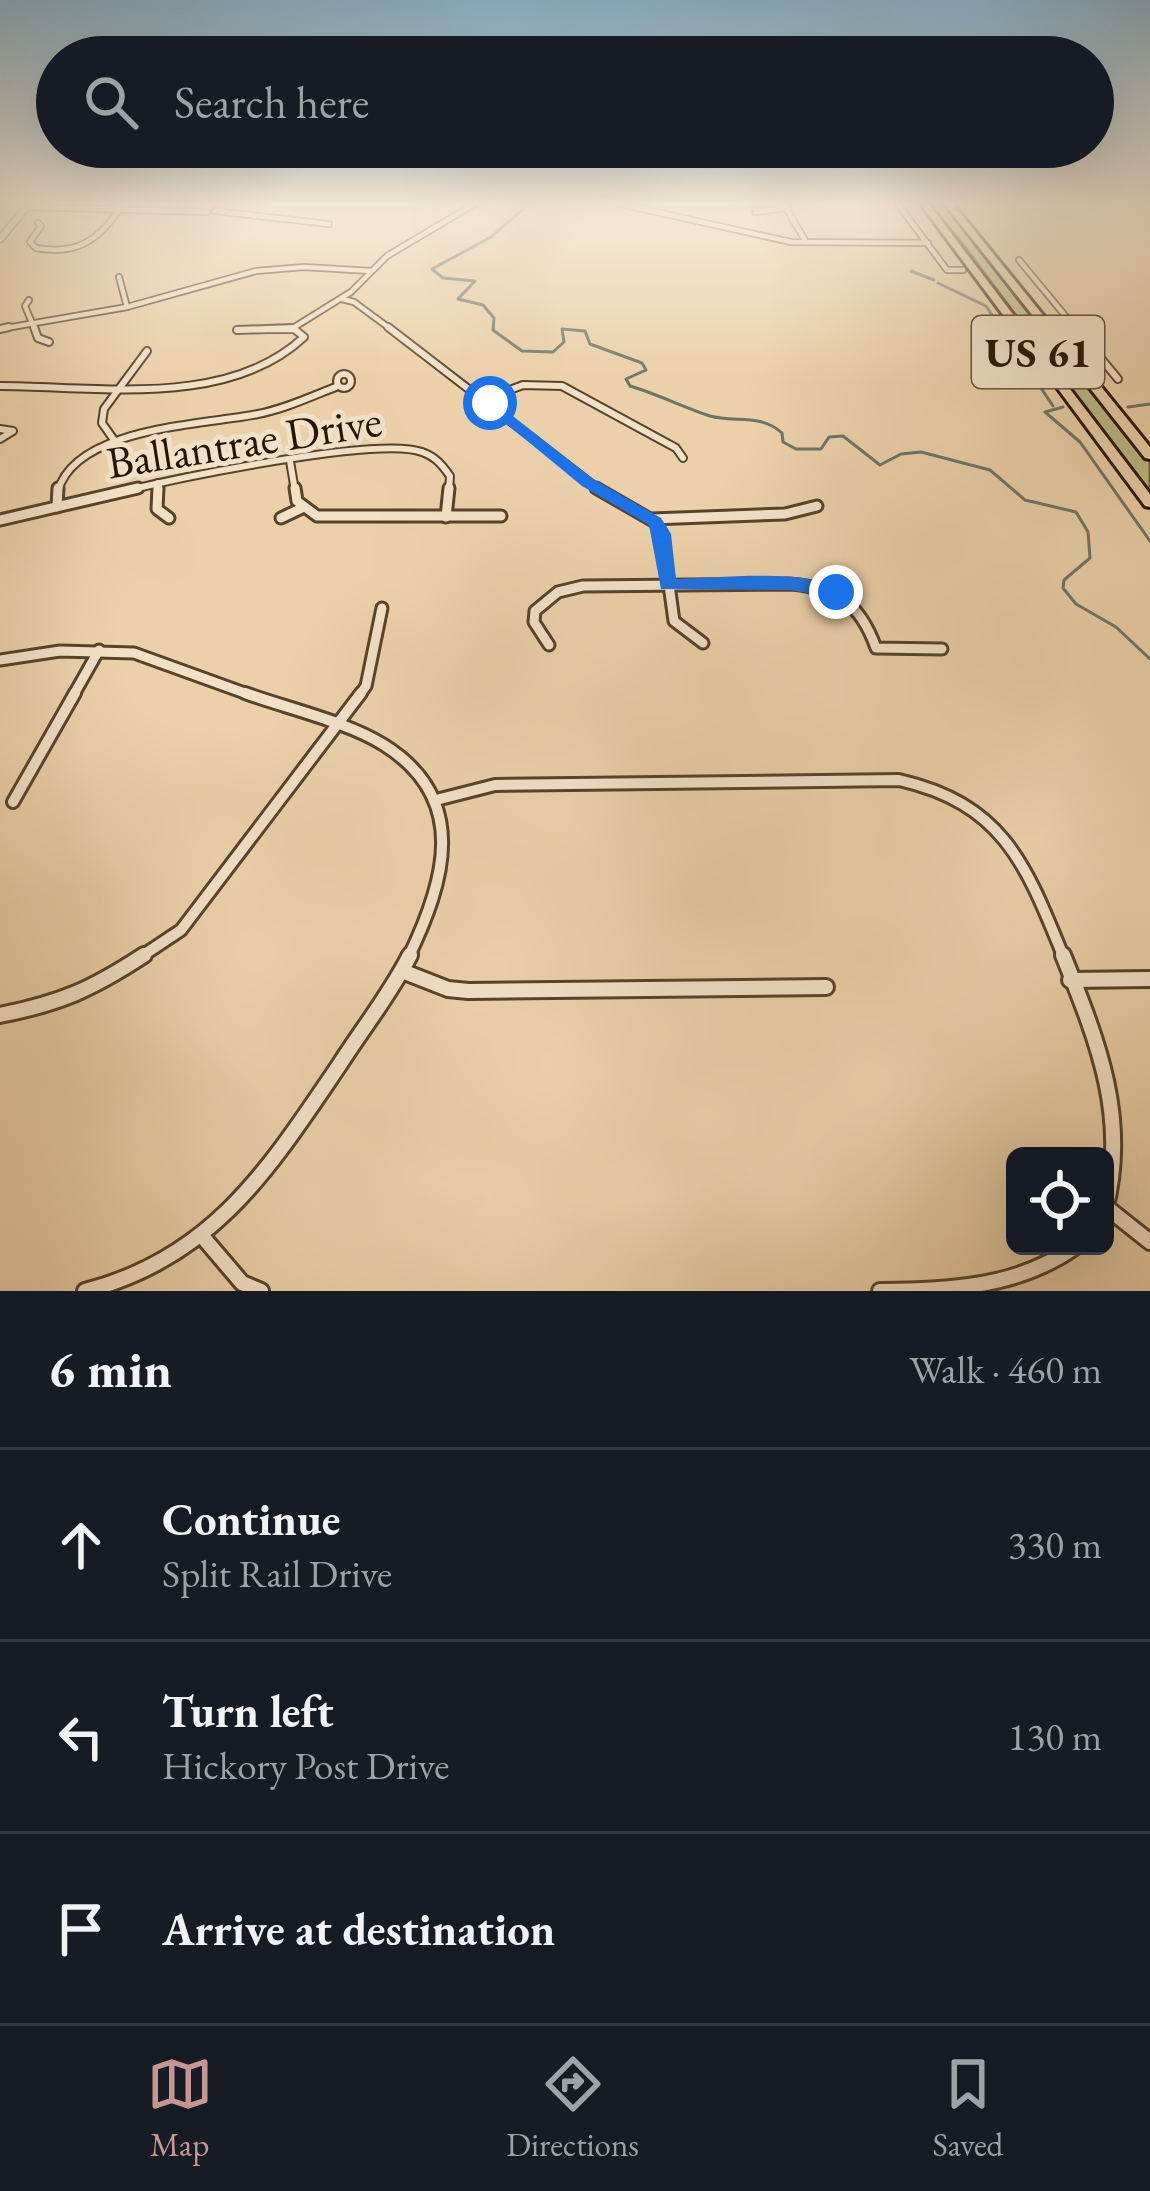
<!DOCTYPE html>
<html lang="en">
<head>
<meta charset="utf-8">
<style>
  body { margin:0; font-family:"EB Garamond",serif; background:#20242c; color:#f1f3f6 }
  .controls { position:absolute; right:36px; bottom:36px; display:grid; overflow:hidden; border-radius:18px; box-shadow:0 12px 48px #0002 }
  .controls button { width:108px; height:108px; display:grid; place-items:center; padding:0; border:0; border-bottom:3px solid #363941; background:#171b24; color:#f1f3f6; font:60px sans-serif }
  .stop { position:absolute; width:36px; height:36px; margin:-27px; border:9px solid #1a73e8; border-radius:50%; background:#fff }
  .stop.end { background:#1a73e8; border-color:#fff; box-shadow:0 3px 12px #0008 }
  .list { margin:0; padding:0; list-style:none }
  h2 { display:flex; justify-content:space-between; align-items:center; height:156px; margin:0; padding:0 48px; font-size:51px }
  h2 small { font-size:39px; font-weight:400; color:#9ea1a6 }
  .list li { display:grid; grid-template-columns:78px 1fr auto; gap:36px; align-items:center; box-sizing:border-box; height:192px; padding:0 48px; border-top:3px solid #363941 }
  .list b { display:block; font-size:45px; white-space:nowrap }
  .list p { margin:0; font-size:39px; white-space:nowrap; color:#9ea1a6 }
  .list em { font-size:39px; font-style:normal; color:#9ea1a6 }
  .icon { flex:none; width:66px; height:66px; fill:none; stroke:currentColor; stroke-width:2; stroke-linecap:round; stroke-linejoin:round }
  .map { position:relative; flex:none; width:1150px; height:1291px; overflow:hidden }
  .search { position:absolute; background:#171b24; box-shadow:0 12px 48px #0002; left:36px; right:36px; top:36px; height:132px; display:flex; align-items:center; gap:30px; box-sizing:border-box; padding:0 42px; border-radius:66px; color:#9ea1a6; font-size:45px }
  .sheet { height:732px; background:#171b24 }
  nav { display:flex; justify-content:space-around; align-items:center; box-sizing:border-box; height:168px; border-top:3px solid #363941; background:#171b24; font-size:33px; color:#9ea1a6 }
  nav a { display:grid; justify-items:center; gap:6px }
  nav .on { color:#c59692 }
  .map>svg:first-child { display:block }
  .green { fill:#bcb985; stroke:#716642; stroke-width:3 }
  .lines { fill:none; stroke-linecap:round; stroke-linejoin:round }
  .stream { stroke:#6b7568; stroke-width:3 }
  .minor-far4-casing { stroke:#57432a; stroke-width:8 }
  .minor-far3-casing { stroke:#57432a; stroke-width:10 }
  .minor-far2-casing { stroke:#57432a; stroke-width:15 }
  .minor-far1-casing { stroke:#57432a; stroke-width:16 }
  .minor-casing { stroke:#57432a; stroke-width:20 }
  .tertiary-casing { stroke:#57432a; stroke-width:9 }
  .motorway-casing { stroke:#261400; stroke-width:6 }
  .minor-far4 { stroke:#f2e0c7; stroke-width:4.5 }
  .minor-far3 { stroke:#f2e0c7; stroke-width:6 }
  .minor-far2 { stroke:#f2e0c7; stroke-width:9 }
  .minor-far1 { stroke:#f2e0c7; stroke-width:10 }
  .minor { stroke:#f2e0c7; stroke-width:14 }
  .tertiary { stroke:#f2e0c7; stroke-width:6 }
  .motorway { fill:#ebd0a9; fill-rule:evenodd }
  .route { fill:#1a73e8 }
  .labels { text-anchor:middle; dominant-baseline:central; stroke-width:10; stroke-linejoin:round; paint-order:stroke }
  .shield { fill:#f2e0c7; stroke:#63513c; stroke-width:3 }
  .shield-label { font-size:42px; font-weight:bold; fill:#261400 }
  .street-label { font-size:45px; fill:#261400; stroke:#f2e0c7 }
</style>
</head>
<body>
<div class="map">
<svg width="1150" height="1291" viewBox="0 0 1150 1291">
  <rect width="100%" height="100%" fill="#ebd0a9"/>
  <filter id="stains"><feTurbulence type="fractalNoise" baseFrequency=".00167" numOctaves="4"/><feColorMatrix values="0 0 0 0 .2 0 0 0 0 .09 0 0 0 0 .02 0 0 0 .5 -.17"/></filter>
  <radialGradient id="worn" r=".72"><stop offset=".6" stop-color="#630" stop-opacity="0"/><stop offset="1" stop-color="#630" stop-opacity=".3"/></radialGradient>
  <polygon class="green" points="927,203 944,203 958,218 1150,461 1150,496 959,239"/>
  <g class="lines">
    <g class="stream">
      <path d="M530 203 491 237 432 269 443 278 475 281 458 299 483 305 494 318 493 330 522 351 553 352 564 342 562 329 585 331 590 344 642 363 646 370 626 379 630 386C657 394 683 407 710 416 735 423 760 413 782 433L783 442 796 449H821L829 437 843 436 880 465 901 454 921 452 990 470 1025 500 1076 512 1088 532 1090 558 1064 580 1063 588 1076 604 1116 627 1150 659"/>
      <polyline points="911,271 934,280"/>
      <polyline points="938,283 986,306 1053,406"/>
      <polyline points="1063,407 1045,412 1080,442 1150,541"/>
      <polyline points="1128,407 1150,404"/>
    </g>
    <defs>
      <g id="minor-far4">
        <polyline points="616,203 791,242 928,243"/>
        <polyline points="732,203 784,204"/>
        <polyline points="783,203 806,242"/>
        <polyline points="897,203 947,270 963,270"/>
        <polyline points="27,207 207,212"/>
        <polyline points="215,211 329,224"/>
        <polyline points="755,212 788,208"/>
        <path d="M38 223 41 226 30 242 36 248C75 255 97 242 119 210"/>
        <polyline points="1019,260 1077,330"/>
        <polyline points="119,277 127,307"/>
        <polyline points="342,299 354,302 392,330"/>
        <polyline points="29,300 25,306 35,330"/>
        <polyline points="293,328 351,292 387,256 476,203"/>
        <polyline points="0,329 127,307 256,271 304,267 371,271"/>
        <polyline points="237,330 295,330"/>
      </g>
      <g id="minor-far3">
        <polyline points="34,327 38,338 49,342"/>
        <polyline points="388,327 601,491"/>
        <polyline points="1075,327 1118,379"/>
        <polyline points="0,329 9,327"/>
        <circle cx="344" cy="381" r="7"/>
        <path d="M0 386C97 386 227 409 304 337L293 328 237 330"/>
        <polyline points="486,399 523,385 562,386 676,448 683,458"/>
        <polyline points="0,429 13,431 0,439"/>
        <polyline points="114,440 102,423 104,409 147,351"/>
        <polyline points="290,461 295,491"/>
        <path d="M58 491C76 427 203 425 258 414 285 409 312 396 338 386"/>
        <path d="M125 491C178 478 379 436 422 452 436 457 442 465 450 476L449 491"/>
        <polyline points="158,491 158,483"/>
      </g>
      <g id="minor-far2">
        <polyline points="158,488 157,509 169,518"/>
        <polyline points="295,488 297,501 317,516 501,516"/>
        <polyline points="596,488 655,522 662,534 674,621 703,643"/>
        <polyline points="57,507 58,488"/>
        <polyline points="446,517 449,488"/>
        <polyline points="281,518 302,508"/>
        <polyline points="652,519 785,514 817,506"/>
        <polyline points="0,520 138,488"/>
        <path d="M549 645 534 622 535 611 558 592 583 586 790 584C837 588 860 603 876 648L942 649"/>
        <polyline points="0,660 60,651 134,653 253,696"/>
        <polyline points="73,696 99,650"/>
        <polyline points="359,696 366,686 382,608"/>
      </g>
      <g id="minor-far1">
        <path d="M245 693C286 708 348 722 384 745 470 799 445 882 408 958"/>
        <path d="M436 800 495 785 899 780C1004 804 1026 865 1064 958"/>
        <polyline points="13,802 75,693"/>
        <polyline points="139,958 181,930 361,693"/>
      </g>
      <g id="minor">
        <path d="M1063 955C1097 1040 1129 1117 1105 1210"/>
        <polyline points="402,971 448,989 468,991 826,987"/>
        <polyline points="1070,980 1150,979"/>
        <path d="M0 1015C61 1003 92 989 144 955"/>
        <polyline points="1106,1207 1150,1242"/>
        <polyline points="202,1236 242,1283 261,1291"/>
        <path d="M85 1291C214 1258 270 1167 340 1064 363 1028 391 993 410 955"/>
        <path d="M880 1291C950 1290 1017 1288 1076 1246"/>
      </g>
      <polyline id="tertiary" points="0,239 30,203"/>
      <g id="motorway">
        <polygon points="920,203 928,203 1150,494 1150,507 1145,506"/>
        <polygon points="944,203 952,203 1150,447 1150,459 1145,458"/>
      </g>
    </defs>
    <use href="#minor-far4" class="minor-far4-casing"/>
    <use href="#minor-far3" class="minor-far3-casing"/>
    <use href="#minor-far2" class="minor-far2-casing"/>
    <use href="#minor-far1" class="minor-far1-casing"/>
    <use href="#minor" class="minor-casing"/>
    <use href="#tertiary" class="tertiary-casing"/>
    <use href="#motorway" class="motorway-casing"/>
    <use href="#minor-far4" class="minor-far4"/>
    <use href="#minor-far3" class="minor-far3"/>
    <use href="#minor-far2" class="minor-far2"/>
    <use href="#minor-far1" class="minor-far1"/>
    <use href="#minor" class="minor"/>
    <use href="#tertiary" class="tertiary"/>
    <use href="#motorway" class="motorway"/>
  </g>
  <linearGradient id="sky" x2="0" y2="1"><stop stop-color="#88b5d1"/><stop offset="0.53" stop-color="#f6ead8"/><stop offset="1" stop-color="#f6ead8" stop-opacity="0"/></linearGradient>
  <rect width="1150" height="383" fill="url(#sky)"/>
  <path class="route" d="M490 398 593 479 661 518 671 534 676 579C717 578 814 567 845 592L836 598 790 590 661 589 649 525 582 486 485 406Z"/>
  <g class="labels">
    <rect class="shield" x="972" y="316" width="132" height="72" rx="9"/>
    <g class="shield-label">
      <text x="1038" y="352">US 61</text>
    </g>
    <g class="street-label">
      <text transform="translate(244 441) rotate(-9)">Ballantrae Drive</text>
    </g>
  </g>
  <rect width="100%" height="100%" filter="url(#stains)"/>
  <rect width="100%" height="100%" fill="url(#worn)"/>
</svg>
<div class="controls">
<button><svg class="icon" aria-label="locate" viewBox="0 0 24 24"><circle cx="12" cy="12" r="6"/><path d="M12 2v4M12 18v4M2 12h4M18 12h4"/></svg></button>
</div>
<div class="stop" style="left:490px;top:403px"></div>
<div class="stop end" style="left:836px;top:592px"></div>
<div class="search"><svg class="icon" aria-label="search" viewBox="0 0 24 24"><circle cx="10" cy="10" r="6"/><path d="M15 15l6 6"/></svg>Search here</div>
</div>
<section class="sheet">
<h2>6 min<small>Walk · 460 m</small></h2>
<ul class="list">
<li><svg class="icon" aria-label="ahead" viewBox="0 0 24 24"><path d="M12 20V5M6 11l6-6 6 6"/></svg><div><b>Continue</b><p>Split Rail Drive</p></div><em>330 m</em></li>
<li><svg class="icon" aria-label="left" viewBox="0 0 24 24"><path d="M17 20v-9H6M10 6l-5 5 5 5"/></svg><div><b>Turn left</b><p>Hickory Post Drive</p></div><em>130 m</em></li>
<li><svg class="icon" aria-label="arrive" viewBox="0 0 24 24"><path d="M6 21V4h12l-3 4 3 4H6"/></svg><div><b>Arrive at destination</b></div></li>
</ul>
</section>
<nav>
<a class="on"><svg class="icon" aria-label="map" viewBox="0 0 24 24"><path d="M3 6l6-2 6 2 6-2v14l-6 2-6-2-6 2zM9 4v14M15 6v14"/></svg>Map</a>
<a><svg class="icon" aria-label="directions" viewBox="0 0 24 24"><path d="M12 3l9 9-9 9-9-9zM9 14v-3h6M13 9l2 2-2 2"/></svg>Directions</a>
<a><svg class="icon" aria-label="saved" viewBox="0 0 24 24"><path d="M7 4h10v16l-5-4-5 4z"/></svg>Saved</a>
</nav>
</body>
</html>
